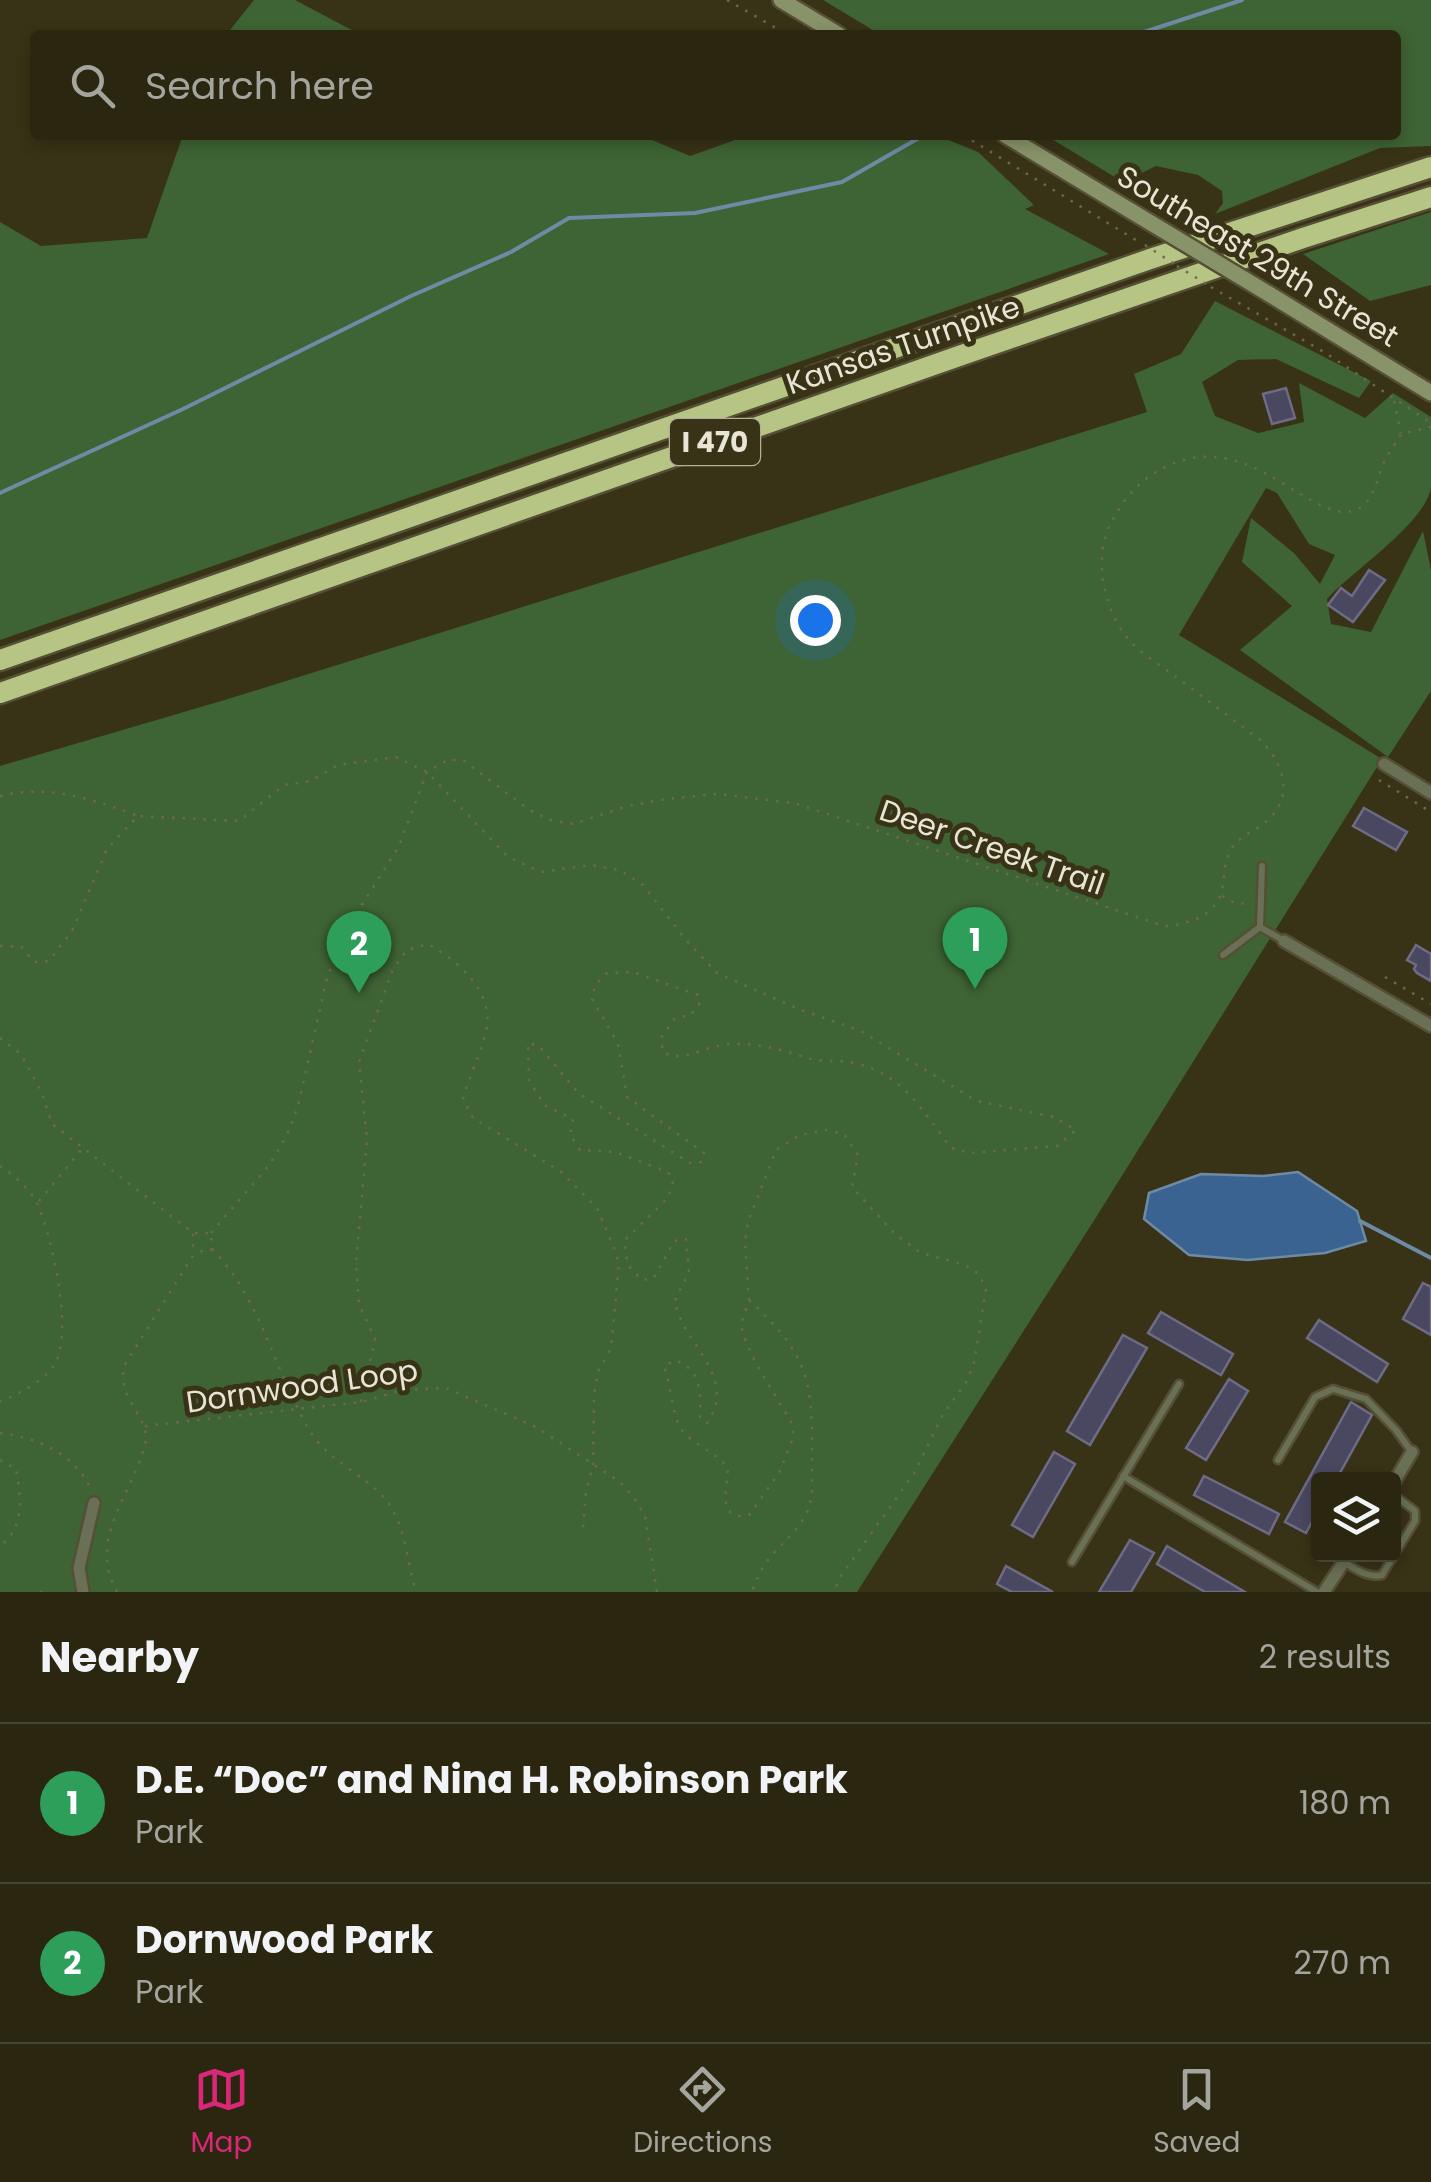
<!DOCTYPE html>
<html lang="en">
<head>
<meta charset="utf-8">
<style>
  body { margin:0; font-family:Poppins,sans-serif; background:#36321e; color:#f1f3f6 }
  .controls { position:absolute; right:30px; bottom:30px; display:grid; overflow:hidden; border-radius:10px; box-shadow:0 5px 15px #0003 }
  .controls button { width:90px; height:90px; display:grid; place-items:center; padding:0; border:0; border-bottom:2px solid #464330; background:#2a2610; color:#f1f3f6; font:50px sans-serif }
  .you { position:absolute; left:815px; top:620px; width:35px; height:35px; margin:-25px; border:8px solid #fff; border-radius:50%; background:#1a73e8; box-shadow:0 0 0 15px #1a73e833 }
  .badge { display:grid; place-items:center; width:65px; height:65px; border-radius:50%; background:#db2777; color:#fff; font-size:32px; font-weight:700 }
  .pin { position:absolute; translate:-50% -82px; filter:drop-shadow(0 2px 5px #0008) }
  .pin::after { content:''; position:absolute; top:52px; width:35px; height:30px; background:inherit; clip-path:polygon(0 0,100% 0,50% 100%) }
  .list { margin:0; padding:0; list-style:none }
  h2 { display:flex; justify-content:space-between; align-items:center; height:130px; margin:0; padding:0 40px; font-size:42px }
  h2 small { font-size:32px; font-weight:400; color:#a5a59f }
  .list li { display:grid; grid-template-columns:65px 1fr auto; gap:30px; align-items:center; box-sizing:border-box; height:160px; padding:0 40px; border-top:2px solid #464330 }
  .list b { display:block; font-size:38px; white-space:nowrap }
  .list p { margin:0; font-size:32px; white-space:nowrap; color:#a5a59f }
  .list em { font-size:32px; font-style:normal; color:#a5a59f }
  .icon { flex:none; width:55px; height:55px; fill:none; stroke:currentColor; stroke-width:2; stroke-linecap:round; stroke-linejoin:round }
  .map { position:relative; flex:none; width:1431px; height:1592px; overflow:hidden }
  .search { position:absolute; background:#2a2610; box-shadow:0 5px 15px #0003; left:30px; right:30px; top:30px; height:110px; display:flex; align-items:center; gap:25px; box-sizing:border-box; padding:0 35px; border-radius:10px; color:#a5a59f; font-size:38px }
  .sheet { height:450px; background:#2a2610 }
  nav { display:flex; justify-content:space-around; align-items:center; box-sizing:border-box; height:140px; border-top:2px solid #464330; background:#2a2610; font-size:28px; color:#a5a59f }
  nav a { display:grid; justify-items:center; gap:5px }
  nav .on { color:#db2777 }
  .map>svg:first-child { display:block }
  .green { fill:#3e6334 }
  .water { fill:#3a6391; stroke:#6e8aa5; stroke-width:2.5 }
  .lines { fill:none; stroke-linecap:round; stroke-linejoin:round }
  .stream { stroke:#6e8aa5; stroke-width:4 }
  .building { fill:#4a4761; stroke:#6e6b87; stroke-width:2.5 }
  .service-casing { stroke:#544f35; stroke-width:11 }
  .minor-casing { stroke:#544f35; stroke-width:16 }
  .secondary-casing { stroke:#544f35; stroke-width:20 }
  .motorway-casing { stroke:#544f35; stroke-width:25 }
  .path { stroke:#6e6850; stroke-width:2.5; stroke-dasharray:2.5 8; stroke-linecap:butt }
  .service { stroke:#6a7056; stroke-width:6 }
  .minor { stroke:#6a7056; stroke-width:11 }
  .secondary { stroke:#899369; stroke-width:15 }
  .motorway { stroke:#b7c584; stroke-width:20 }
  .secondary-bridge-casing { stroke:#544f35; stroke-width:20; stroke-linecap:butt }
  .path-bridge { stroke:#6e6850; stroke-width:2.5; stroke-dasharray:2.5 8; stroke-linecap:butt }
  .secondary-bridge { stroke:#899369; stroke-width:15 }
  .labels { text-anchor:middle; dominant-baseline:central; stroke-width:10; stroke-linejoin:round; paint-order:stroke }
  .shield { fill:#383216; stroke:#b4af9c; stroke-width:2.5 }
  .shield-label { font-size:28px; font-weight:bold; fill:#e9e5d5 }
  .street-label { font-size:30px; fill:#e9e5d5; stroke:#383216 }
</style>
</head>
<body>
<div class="map">
<svg width="1431" height="1592" viewBox="0 0 1431 1592">
  <rect width="100%" height="100%" fill="#383216"/>
  <g class="green">
    <polygon points="254,0 295,0 361,35 226,35"/>
    <polygon points="823,0 1431,0 1431,146 1380,148 1215,214 1223,203 1222,191 1198,175 1156,166 1123,182 1045,135 1396,135 1396,35 881,35"/>
    <polygon points="183,135 640,135 690,156 749,135 936,135 978,152 1034,205 1025,209 1109,254 0,640 0,222 41,246 147,238"/>
    <polygon points="1431,212 1431,285 1370,301 1303,254"/>
    <path d="M1215 301 1371 381 1359 398 1276 359 1238 360 1202 382 1215 416 1258 433 1304 422 1299 383 1365 418 1393 393 1431 417C1431 439 1431 464 1431 487 1426 523 1352 571 1327 599L1331 624 1371 632 1423 531 1431 570V691L1388 757 1240 650 1292 606 1242 562 1251 518 1294 553 1320 584 1335 555 1309 544 1277 493 1266 488 1179 635 1382 759 1095 1219 857 1592H0V766L228 699 1147 412 1134 374 1181 354Z"/>
  </g>
  <polygon class="water" points="1298,1172 1357,1211 1366,1241 1325,1253 1248,1260 1189,1255 1144,1219 1149,1193 1201,1174 1263,1176"/>
  <g class="lines">
    <g class="stream">
      <polyline points="1135,35 1242,0"/>
      <polyline points="0,493 183,409 411,296 511,252 569,218 695,213 842,182 924,135"/>
      <polyline points="1360,1221 1431,1258"/>
    </g>
  </g>
  <g class="building">
    <polygon points="1286,388 1295,418 1272,424 1263,394"/>
    <polygon points="1369,570 1385,580 1353,622 1328,605 1341,588 1352,596"/>
    <polygon points="1364,808 1407,832 1396,850 1353,826"/>
    <polygon points="1416,945 1431,954 1431,981 1417,973 1414,969 1416,965 1407,960"/>
    <polygon points="1423,1283 1431,1287 1431,1335 1403,1319"/>
    <polygon points="1161,1312 1233,1354 1221,1375 1148,1333"/>
    <polygon points="1319,1320 1388,1364 1377,1382 1307,1338"/>
    <polygon points="1123,1335 1147,1348 1090,1445 1067,1431"/>
    <polygon points="1229,1379 1248,1391 1206,1460 1186,1448"/>
    <polygon points="1351,1402 1372,1415 1336,1480 1318,1480 1318,1510 1306,1533 1285,1522"/>
    <polygon points="1054,1452 1075,1464 1033,1537 1012,1525"/>
    <polygon points="1204,1476 1279,1514 1269,1534 1194,1495"/>
    <polygon points="1130,1540 1154,1553 1131,1592 1099,1592"/>
    <polygon points="1167,1546 1245,1592 1205,1592 1157,1564"/>
    <polygon points="1006,1566 1053,1592 1012,1592 997,1584"/>
  </g>
  <g class="lines">
    <defs>
      <g id="service">
        <polyline points="1260,927 1284,941"/>
        <polyline points="1223,955 1260,927 1262,866"/>
        <polyline points="1278,1460 1315,1397 1333,1389 1366,1399 1396,1430 1411,1451"/>
        <polyline points="1123,1476 1317,1592"/>
        <polyline points="1072,1562 1179,1384"/>
        <path d="M1345 1563C1357 1570 1368 1578 1382 1575L1415 1521V1511L1394 1495"/>
      </g>
      <g id="minor">
        <polyline points="1384,764 1431,793"/>
        <polyline points="1284,941 1431,1026"/>
        <polyline points="1394,1482 1412,1452"/>
        <polyline points="83,1592 79,1568 94,1503"/>
        <polyline points="1324,1592 1349,1554"/>
      </g>
      <g id="secondary">
        <polyline points="781,0 839,35"/>
        <polyline points="1005,135 1131,211"/>
        <polyline points="1269,294 1431,393"/>
      </g>
      <g id="motorway">
        <polyline points="0,660 1150,259 1431,167"/>
        <polyline points="0,693 959,356 1303,238 1431,197"/>
      </g>
    </defs>
    <use href="#service" class="service-casing"/>
    <use href="#minor" class="minor-casing"/>
    <use href="#secondary" class="secondary-casing"/>
    <use href="#motorway" class="motorway-casing"/>
    <g class="path">
      <polyline points="727,0 788,35"/>
      <polyline points="963,135 1139,242"/>
      <polyline points="1211,287 1324,352 1431,423"/>
      <polyline points="1394,401 1401,433"/>
      <polyline points="1379,780 1426,809"/>
      <path d="M0 796C49 784 92 799 138 816"/>
      <polyline points="1222,896 1235,903 1252,904"/>
      <path d="M0 946 22 947 34 962 49 961 72 931 107 849 138 816 239 821 284 785 311 781 338 765 396 757 427 772 508 857 541 872 591 865 620 870 643 885 686 940 717 973 801 1010 859 1030 977 1101 1054 1117 1076 1130 1057 1146 970 1153 951 1148C923 1112 903 1073 854 1063 839 1059 822 1063 807 1058 780 1049 752 1041 723 1045 699 1048 688 1062 663 1053L661 1038 675 1018 691 1015 699 1005 698 995 633 972 607 973 595 985 592 999 618 1044 627 1097 704 1153 701 1162 690 1163 578 1093 539 1046 528 1043 529 1080 544 1105 573 1119 570 1135 580 1150 615 1152 668 1172 673 1182 668 1198 624 1241 628 1265 642 1280 654 1278 674 1241 686 1239 689 1272 674 1302C678 1312 682 1324 688 1333 706 1361 731 1389 707 1423L700 1418C701 1393 702 1369 674 1360L664 1367C672 1387 672 1421 685 1434 699 1447 716 1453 728 1468L725 1499 728 1511 738 1516 749 1515 779 1473 793 1438V1425L755 1362 743 1334 741 1324 749 1300 745 1241 748 1222 776 1150 800 1135 825 1130 844 1134 858 1155 852 1187 894 1233 921 1253 965 1265 979 1274 986 1289 974 1363 967 1381 943 1414 915 1472 840 1577 834 1592"/>
      <polyline points="1385,977 1431,1004"/>
      <polyline points="0,1038 21,1054 41,1091 52,1124 193,1233 211,1233 212,1249 203,1252 193,1246 193,1233"/>
      <path d="M0 1166C14 1175 31 1190 38 1205 52 1238 75 1336 53 1367 43 1381 16 1396 0 1401"/>
      <polyline points="39,1201 82,1149"/>
      <path d="M211 1233 270 1164 287 1135 298 1106 327 978 346 930 399 846 427 772 448 760H463L528 809 550 820 573 824 628 806 666 799 717 794 794 803 1164 926C1186 925 1214 917 1221 893 1226 877 1222 863 1232 848 1241 834 1257 831 1269 819 1296 793 1281 759 1258 738 1229 717 1201 695 1172 674 1156 662 1137 651 1125 635 1104 607 1094 560 1109 527 1123 498 1142 476 1172 464 1252 430 1313 526 1355 510 1376 502 1376 478 1385 460 1390 451 1396 443 1401 434L1431 427"/>
      <path d="M212 1249C262 1300 274 1371 310 1431 329 1463 368 1475 389 1504 405 1527 408 1565 416 1592"/>
      <path d="M749 1300C807 1353 813 1379 812 1456 812 1472 814 1495 808 1510 799 1532 778 1545 765 1564 759 1573 756 1583 751 1592"/>
      <path d="M361 1402 375 1339 359 1304 356 1264 367 1139 359 1062 393 969 407 950 428 944C458 961 495 992 486 1031 481 1054 469 1076 463 1099L473 1118 560 1171 597 1208 615 1250 619 1264 611 1348 598 1372 594 1395 593 1465 586 1491 583 1528"/>
      <polyline points="145,1426 361,1402 403,1390 446,1388 536,1427 620,1482 633,1496 645,1516 657,1592"/>
      <path d="M0 1433C38 1438 75 1453 91 1490"/>
      <path d="M0 1460 16 1469C21 1495 25 1529 0 1546"/>
      <polyline points="40,1592 43,1592"/>
      <path d="M117 1592C87 1538 132 1495 145 1445 152 1417 118 1404 124 1366L197 1249"/>
    </g>
    <use href="#service" class="service"/>
    <use href="#minor" class="minor"/>
    <use href="#secondary" class="secondary"/>
    <use href="#motorway" class="motorway"/>
    <defs>
      <polyline id="secondary-bridge" points="1131,211 1269,294"/>
    </defs>
    <use href="#secondary-bridge" class="secondary-bridge-casing"/>
    <g class="path-bridge">
      <polyline points="1145,245 1176,265"/>
      <polyline points="1177,266 1208,285"/>
    </g>
    <use href="#secondary-bridge" class="secondary-bridge"/>
  </g>
  <g class="labels">
    <rect class="shield" x="670" y="419" width="90" height="46" rx="8"/>
    <g class="shield-label">
      <text x="715" y="442">I 470</text>
    </g>
    <g class="street-label">
      <text transform="translate(1258 256) rotate(31)">Southeast 29th Street</text>
      <text transform="translate(903 345) rotate(-19)">Kansas Turnpike</text>
      <text transform="translate(992 847) rotate(19)">Deer Creek Trail</text>
      <text transform="translate(302 1386) rotate(-8)">Dornwood Loop</text>
    </g>
  </g>
</svg>
<div class="controls">
<button><svg class="icon" aria-label="layers" viewBox="0 0 24 24"><path d="M12 4l9 5-9 5-9-5zM3 14l9 5 9-5"/></svg></button>
</div>
<div class="you"></div>
<div class="pin badge" style="left:975px;top:989px;background:#2e9e5b">1</div>
<div class="pin badge" style="left:359px;top:993px;background:#2e9e5b">2</div>
<div class="search"><svg class="icon" aria-label="search" viewBox="0 0 24 24"><circle cx="10" cy="10" r="6"/><path d="M15 15l6 6"/></svg>Search here</div>
</div>
<section class="sheet">
<h2>Nearby<small>2 results</small></h2>
<ul class="list">
<li><span class="badge" style="background:#2e9e5b">1</span><div><b>D.E. “Doc” and Nina H. Robinson Park</b><p>Park</p></div><em>180 m</em></li>
<li><span class="badge" style="background:#2e9e5b">2</span><div><b>Dornwood Park</b><p>Park</p></div><em>270 m</em></li>
</ul>
</section>
<nav>
<a class="on"><svg class="icon" aria-label="map" viewBox="0 0 24 24"><path d="M3 6l6-2 6 2 6-2v14l-6 2-6-2-6 2zM9 4v14M15 6v14"/></svg>Map</a>
<a><svg class="icon" aria-label="directions" viewBox="0 0 24 24"><path d="M12 3l9 9-9 9-9-9zM9 14v-3h6M13 9l2 2-2 2"/></svg>Directions</a>
<a><svg class="icon" aria-label="saved" viewBox="0 0 24 24"><path d="M7 4h10v16l-5-4-5 4z"/></svg>Saved</a>
</nav>
</body>
</html>
